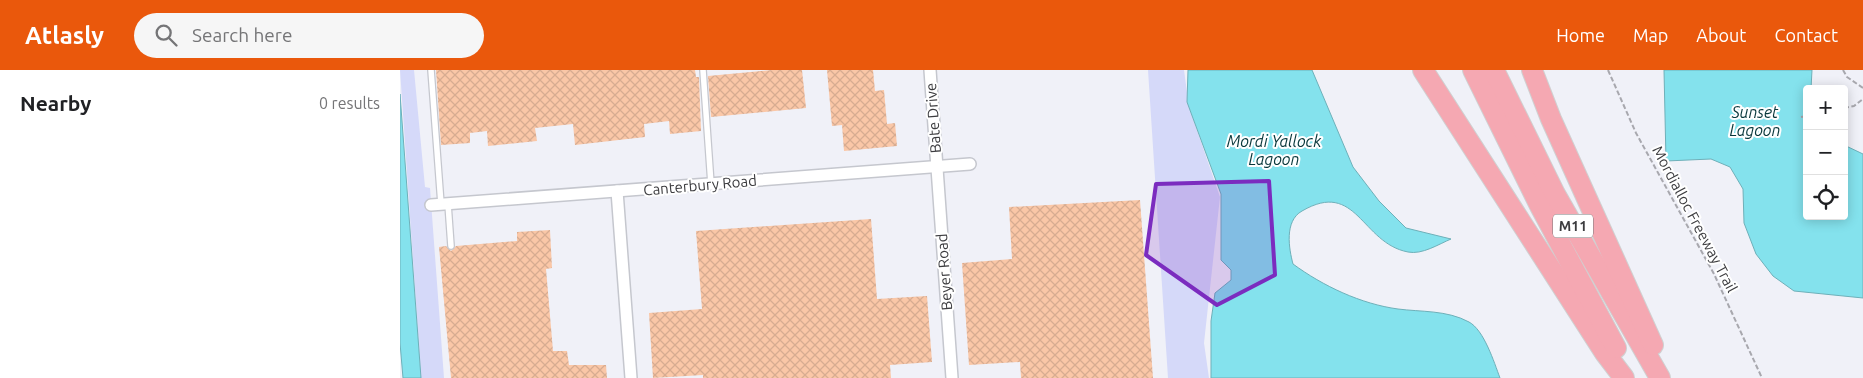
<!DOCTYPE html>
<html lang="en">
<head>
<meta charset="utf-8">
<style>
  body { margin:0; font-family:Ubuntu,sans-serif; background:#f6f6f6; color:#202124 }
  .controls { position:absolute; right:15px; top:15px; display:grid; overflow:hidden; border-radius:5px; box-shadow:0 2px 12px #0003 }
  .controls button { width:45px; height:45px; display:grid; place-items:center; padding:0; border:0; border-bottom:1px solid #e0e0e0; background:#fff; color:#202124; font:25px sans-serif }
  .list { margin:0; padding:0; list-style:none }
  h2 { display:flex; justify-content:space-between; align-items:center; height:65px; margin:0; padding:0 20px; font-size:21px }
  h2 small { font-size:16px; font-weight:400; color:#757577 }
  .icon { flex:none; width:28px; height:28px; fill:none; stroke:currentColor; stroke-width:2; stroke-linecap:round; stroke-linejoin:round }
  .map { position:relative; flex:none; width:1463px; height:308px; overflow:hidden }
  header { display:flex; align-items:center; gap:30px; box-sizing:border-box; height:70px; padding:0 25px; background:#ea580c; color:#fff }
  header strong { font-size:24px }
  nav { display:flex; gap:28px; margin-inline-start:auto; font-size:18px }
  .search { width:350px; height:45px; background:#f6f6f6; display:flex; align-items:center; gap:12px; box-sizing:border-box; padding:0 18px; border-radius:28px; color:#757577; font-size:19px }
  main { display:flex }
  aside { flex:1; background:#fff }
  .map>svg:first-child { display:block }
  .green { fill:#d5d9f9 }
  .water { fill:#84e2ed; stroke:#6eb0b9 }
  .building { fill:url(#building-cross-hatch) }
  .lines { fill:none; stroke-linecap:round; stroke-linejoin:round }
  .service-casing { stroke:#c5c7ce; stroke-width:8 }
  .minor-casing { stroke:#c5c7ce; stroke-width:14 }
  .motorway-casing { stroke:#d0d0d1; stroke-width:22 }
  .path { stroke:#a8a8ae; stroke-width:2; stroke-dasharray:5 2.5; stroke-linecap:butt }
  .service { stroke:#fff; stroke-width:5.5 }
  .minor { stroke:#fff; stroke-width:11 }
  .motorway { stroke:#f5a8b2; stroke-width:20 }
  .marked { fill:#7b2cbf; fill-opacity:0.2; stroke:#7b2cbf; stroke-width:4; stroke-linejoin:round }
  .labels { text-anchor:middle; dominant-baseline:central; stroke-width:4; stroke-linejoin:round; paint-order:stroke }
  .shield { fill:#fff; stroke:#767679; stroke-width:1 }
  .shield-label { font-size:14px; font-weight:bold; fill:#3c3c3f }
  .street-label { font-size:15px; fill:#3c3c3f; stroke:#fff }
  .water-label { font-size:16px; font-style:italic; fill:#08373b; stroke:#fff }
</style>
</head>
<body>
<header>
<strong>Atlasly</strong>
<div class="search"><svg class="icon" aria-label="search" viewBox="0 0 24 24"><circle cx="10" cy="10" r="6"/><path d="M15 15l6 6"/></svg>Search here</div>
<nav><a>Home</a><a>Map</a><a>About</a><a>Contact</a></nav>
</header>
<main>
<aside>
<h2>Nearby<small>0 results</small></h2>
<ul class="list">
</ul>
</aside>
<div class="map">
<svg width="1463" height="308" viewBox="0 0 1463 308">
  <defs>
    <pattern id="building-cross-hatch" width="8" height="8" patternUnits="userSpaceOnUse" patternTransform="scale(1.25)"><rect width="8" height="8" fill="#fac7a7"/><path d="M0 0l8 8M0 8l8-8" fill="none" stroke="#d7ac91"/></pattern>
  </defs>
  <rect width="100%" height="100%" fill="#f0f1f8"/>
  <g class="green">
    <polygon points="0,0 14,0 25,117 30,118 44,308 21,308"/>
    <polygon points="748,0 784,0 789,37 820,127 804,273 809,308 768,308"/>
  </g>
  <g class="water">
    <path d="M788 0H912L953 97 979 131 1006 158 1051 169C1039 174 1022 185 1008 182 961 173 957 109 902 141 884 151 889 179 893 194 923 216 961 234 998 239 1021 242 1047 240 1069 252 1084 260 1094 292 1100 308H811V251L815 223 831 210V200L821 190V124L787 32Z"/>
    <polygon points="1264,0 1412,0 1411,19 1407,19 1407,146 1444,146 1444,75 1463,84 1463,228 1394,221 1373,206 1356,184 1344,153 1343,119 1330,97 1311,89 1266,91"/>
    <polygon points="0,24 21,308 3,308 0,273"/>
  </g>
  <g class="building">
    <polygon points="36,0 295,0 296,7 299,7 301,61 270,64 269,51 244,54 245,67 175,75 173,54 135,58 137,71 88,76 87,61 70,63 70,73 41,75"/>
    <polygon points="372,0 402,0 406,38 311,47 308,6"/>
    <polygon points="427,0 473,0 475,21 484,20 487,54 495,53 497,76 444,81 442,55 432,56"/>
    <polygon points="740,130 753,308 621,308 620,292 569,295 562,193 612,189 609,137"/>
    <polygon points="471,149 477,229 527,226 532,292 490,295 491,308 303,308 303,305 253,308 249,243 302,239 296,161"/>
    <polygon points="150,160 152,198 146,199 153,281 167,281 169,295 206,295 207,308 51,308 39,177 46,176 51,181 56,176 117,171 117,162"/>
  </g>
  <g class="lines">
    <defs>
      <g id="service">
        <polyline points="31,0 41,134"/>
        <polyline points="303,0 311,114"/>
        <polyline points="48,134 51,176"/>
      </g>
      <g id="minor">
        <polyline points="530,0 552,308"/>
        <polyline points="217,121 231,308"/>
        <polyline points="31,135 570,94"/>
      </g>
      <g id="motorway">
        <polyline points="1023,0 1205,283 1224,308"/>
        <polyline points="1073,0 1140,136 1216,278"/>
        <polyline points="1094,0 1155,124 1260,308"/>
        <polyline points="1132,0 1151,49 1253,275"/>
      </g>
    </defs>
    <use href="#service" class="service-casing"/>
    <use href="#minor" class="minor-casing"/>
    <use href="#motorway" class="motorway-casing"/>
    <g class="path">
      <polyline points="1208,0 1236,63 1314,204 1362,308"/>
      <polyline points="1443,0 1447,7 1463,18"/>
      <polyline points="1444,38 1454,36 1463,29"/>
      <polyline points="1401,47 1407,46"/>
    </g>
    <use href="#service" class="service"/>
    <use href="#minor" class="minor"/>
    <use href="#motorway" class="motorway"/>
  </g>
  <path class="marked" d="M869 111 875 205 817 235 746 185 756 114Z"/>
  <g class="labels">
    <rect class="shield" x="1153" y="144.5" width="40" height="23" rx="4"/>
    <g class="shield-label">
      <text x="1173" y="156">M11</text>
    </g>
    <g class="street-label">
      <text transform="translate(533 48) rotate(-94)">Bate Drive</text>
      <text transform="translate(300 115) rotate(-5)">Canterbury Road</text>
      <text transform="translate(1295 149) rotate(62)">Mordialloc Freeway Trail</text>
      <text transform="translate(544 202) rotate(-94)">Beyer Road</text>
    </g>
    <g class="water-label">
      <text x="1355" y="42">Sunset<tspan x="1355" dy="18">Lagoon</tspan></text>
      <text x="874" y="71">Mordi Yallock<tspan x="874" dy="18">Lagoon</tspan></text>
    </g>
  </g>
</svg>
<div class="controls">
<button>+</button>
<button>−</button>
<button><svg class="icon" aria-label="locate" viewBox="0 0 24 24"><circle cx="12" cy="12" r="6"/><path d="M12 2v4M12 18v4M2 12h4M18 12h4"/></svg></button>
</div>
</div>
</main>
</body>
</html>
